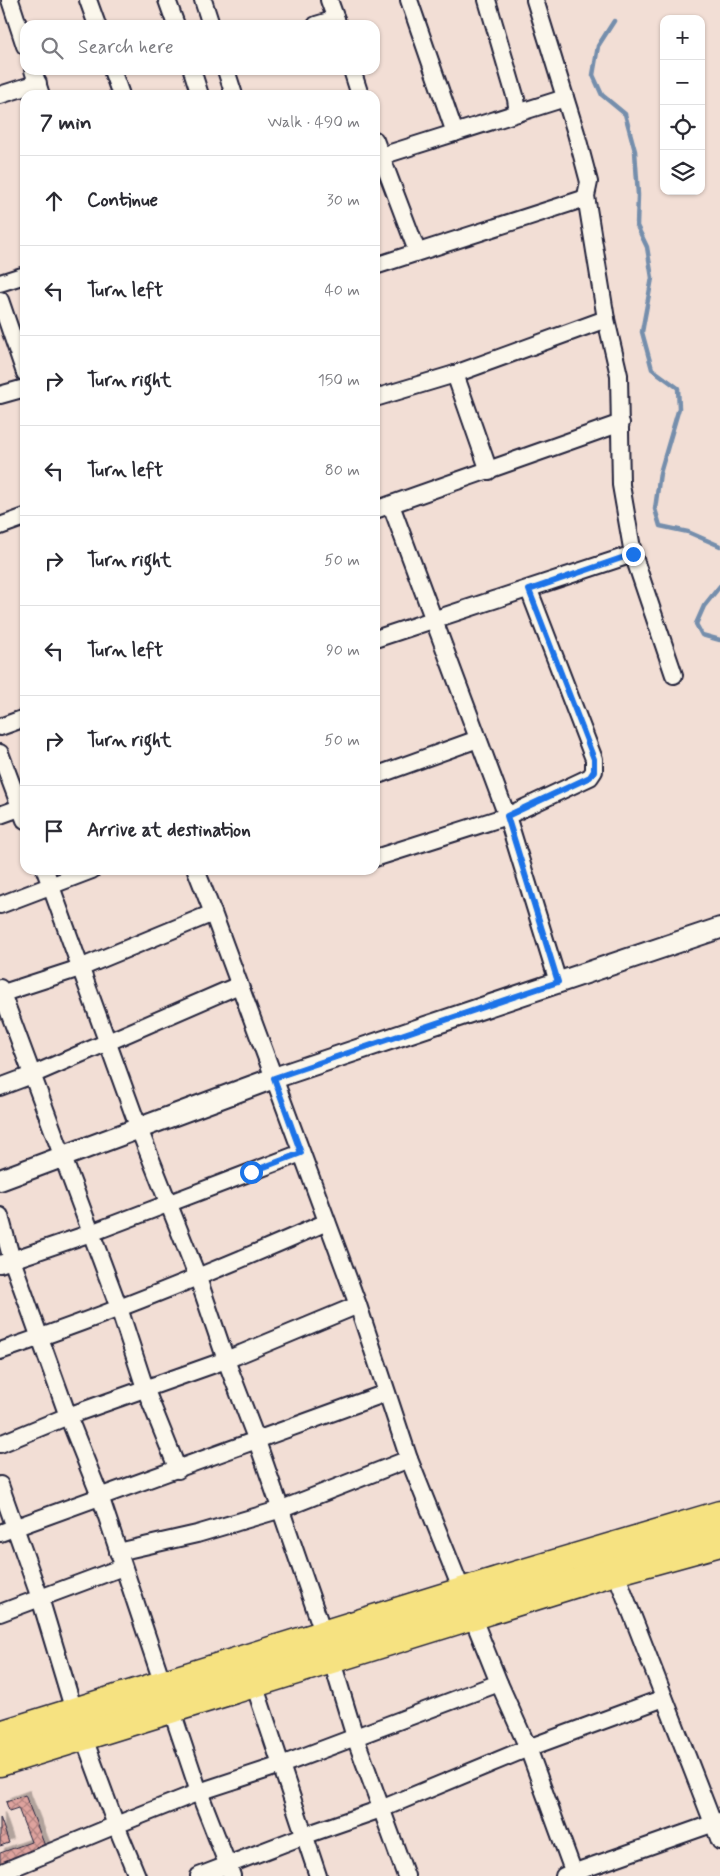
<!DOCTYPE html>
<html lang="en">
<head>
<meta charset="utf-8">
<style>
  body { margin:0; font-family:Mynerve,sans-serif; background:#f7f7f7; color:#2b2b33 }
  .controls { position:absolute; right:15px; top:15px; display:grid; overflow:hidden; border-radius:10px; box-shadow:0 1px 4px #0004 }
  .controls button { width:45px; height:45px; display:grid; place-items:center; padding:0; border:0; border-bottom:1px solid #e1e1e2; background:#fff; color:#2b2b33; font:25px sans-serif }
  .stop { position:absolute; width:15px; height:15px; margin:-11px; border:4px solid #1a73e8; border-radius:50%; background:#fff }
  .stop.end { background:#1a73e8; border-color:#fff; box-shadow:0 1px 5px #0008 }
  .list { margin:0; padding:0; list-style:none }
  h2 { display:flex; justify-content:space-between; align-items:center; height:65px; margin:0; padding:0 20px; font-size:21px }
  h2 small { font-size:16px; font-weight:400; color:#7c7c81 }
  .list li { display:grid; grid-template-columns:32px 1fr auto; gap:15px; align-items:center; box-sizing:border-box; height:90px; padding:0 20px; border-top:1px solid #e1e1e2 }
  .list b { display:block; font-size:19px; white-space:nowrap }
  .list em { font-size:16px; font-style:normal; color:#7c7c81 }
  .icon { flex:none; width:28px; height:28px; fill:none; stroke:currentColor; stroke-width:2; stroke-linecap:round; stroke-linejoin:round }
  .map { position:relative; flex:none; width:720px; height:1876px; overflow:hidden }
  .search { position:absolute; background:#fff; box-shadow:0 1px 4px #0004; left:20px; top:20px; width:360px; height:55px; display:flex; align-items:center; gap:12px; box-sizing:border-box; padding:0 18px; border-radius:15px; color:#7c7c81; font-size:19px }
  .panel { position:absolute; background:#fff; box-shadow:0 1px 4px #0004; left:20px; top:90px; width:360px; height:785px; border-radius:15px }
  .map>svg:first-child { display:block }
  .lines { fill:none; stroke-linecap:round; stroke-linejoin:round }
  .stream { stroke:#748eac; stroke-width:4.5 }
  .building { fill:url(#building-cross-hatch); stroke:#22223b; filter:url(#shadow) }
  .minor-casing { stroke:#22223b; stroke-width:20 }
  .tertiary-casing { stroke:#22223b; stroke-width:24 }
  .trunk-casing { stroke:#22223b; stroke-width:31 }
  .minor { stroke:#fbf7ec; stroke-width:16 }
  .tertiary { stroke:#fbf7ec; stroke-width:20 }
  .trunk { stroke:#f6e281; stroke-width:28 }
  .route { stroke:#1a73e8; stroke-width:6 }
</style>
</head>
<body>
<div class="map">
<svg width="720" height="1876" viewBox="0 0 720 1876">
  <defs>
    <pattern id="building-cross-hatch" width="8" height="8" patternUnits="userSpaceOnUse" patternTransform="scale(1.25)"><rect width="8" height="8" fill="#dea39e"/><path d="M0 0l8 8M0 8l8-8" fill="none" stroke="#b48482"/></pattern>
    <filter id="shadow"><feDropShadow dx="4.5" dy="-4.5" stdDeviation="0" flood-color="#0004"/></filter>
  </defs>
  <rect width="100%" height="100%" fill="#f2ded5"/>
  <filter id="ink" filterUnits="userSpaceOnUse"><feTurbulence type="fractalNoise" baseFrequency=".02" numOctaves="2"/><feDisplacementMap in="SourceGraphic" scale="10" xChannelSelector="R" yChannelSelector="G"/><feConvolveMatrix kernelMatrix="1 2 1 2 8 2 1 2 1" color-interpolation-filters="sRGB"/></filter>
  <g filter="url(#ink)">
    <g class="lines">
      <g class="stream">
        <polyline points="614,21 598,46 593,75 602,95 625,114 635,151 638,195 637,226 647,247 652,278 642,332 652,369 678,388 679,408 660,473 655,509 660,526 688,532 720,546"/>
        <polyline points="720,586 704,606 696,624 702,635 720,640"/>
      </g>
    </g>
    <g class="building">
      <polygon points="25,1795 47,1851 0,1869 0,1853 31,1842 18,1808 9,1811 6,1802"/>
      <polygon points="0,1817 9,1843 0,1846"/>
    </g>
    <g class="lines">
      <defs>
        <g id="minor">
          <polyline points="10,0 25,46"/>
          <polyline points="88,0 97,25"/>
          <polyline points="167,0 176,25"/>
          <polyline points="203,0 211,25"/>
          <polyline points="329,0 338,25"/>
          <polyline points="409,0 455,133"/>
          <polyline points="487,0 516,99 518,113"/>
          <polyline points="535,0 576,133 589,182 586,196 606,319 619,375 621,485 633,554 674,675"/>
          <polyline points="316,25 336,19"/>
          <polyline points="33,70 41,95"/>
          <polyline points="112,70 121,95"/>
          <polyline points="192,70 200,95"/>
          <polyline points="226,70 234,95"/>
          <polyline points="352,70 360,95"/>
          <polyline points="0,95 38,83"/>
          <polyline points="375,140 417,251"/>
          <polyline points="375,158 565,98"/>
          <polyline points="375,266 586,198 586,196"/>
          <polyline points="0,283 25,275"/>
          <polyline points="0,300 25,373"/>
          <polyline points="455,374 489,471"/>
          <polyline points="0,395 25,388"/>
          <polyline points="375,398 455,374 606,319"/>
          <polyline points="391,505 507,816 558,982"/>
          <polyline points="375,510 621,423"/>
          <polyline points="0,526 25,517"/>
          <polyline points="375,639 633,554"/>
          <polyline points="0,727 25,718"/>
          <polyline points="0,753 25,820"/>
          <polyline points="375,776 478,739"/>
          <polyline points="0,815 25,806"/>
          <polyline points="375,858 507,816 590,777 594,771 594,759 529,590"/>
          <polyline points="45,870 139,1129 198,1278 226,1360 257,1441 324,1635 355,1737 406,1876"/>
          <polyline points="196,870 213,913 358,1305 409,1459 499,1683 528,1748 575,1876"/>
          <polyline points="0,905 92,870"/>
          <polyline points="0,988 119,1308 145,1388 178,1470"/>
          <polyline points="0,994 80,968 213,913"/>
          <polyline points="0,1087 32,1075 239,985"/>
          <polyline points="0,1216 12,1260 68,1416 100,1496 199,1792 232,1876"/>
          <polyline points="0,1264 91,1233 301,1153"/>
          <path d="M0 1351C111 1314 220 1269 327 1222"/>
          <polyline points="0,1444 68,1416 226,1360 358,1305"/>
          <polyline points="0,1485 40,1598 74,1711 116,1825 137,1876"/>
          <polyline points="0,1533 386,1393"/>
          <polyline points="118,1552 197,1534 282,1509 409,1459"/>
          <polyline points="612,1563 720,1841"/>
          <polyline points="0,1613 123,1567"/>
          <polyline points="254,1684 318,1876"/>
          <polyline points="0,1873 116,1825 199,1792 281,1765 499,1683"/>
          <polyline points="199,1876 303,1836 381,1809 528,1748 664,1698"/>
          <polyline points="564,1876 720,1821"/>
        </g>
        <polyline id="tertiary" points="0,1180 274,1078 720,928"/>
        <g id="trunk">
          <polyline points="0,1735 484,1585 720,1515"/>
          <polyline points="0,1762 615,1571 720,1542"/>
        </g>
      </defs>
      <use href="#minor" class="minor-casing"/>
      <use href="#tertiary" class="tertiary-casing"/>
      <use href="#trunk" class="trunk-casing"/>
      <use href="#minor" class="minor"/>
      <use href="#tertiary" class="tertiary"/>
      <use href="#trunk" class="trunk"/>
    </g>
  </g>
  <g class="lines" filter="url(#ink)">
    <polyline class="route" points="251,1172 301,1153 274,1078 558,982 507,816 590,777 594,771 594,759 529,590 633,554"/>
  </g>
</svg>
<div class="controls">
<button>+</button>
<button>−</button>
<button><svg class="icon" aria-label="locate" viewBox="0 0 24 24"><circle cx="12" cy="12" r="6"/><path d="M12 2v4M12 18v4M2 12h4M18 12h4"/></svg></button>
<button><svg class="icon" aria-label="layers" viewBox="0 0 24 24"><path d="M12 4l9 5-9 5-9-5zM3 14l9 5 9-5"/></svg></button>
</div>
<div class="stop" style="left:251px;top:1172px"></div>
<div class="stop end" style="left:633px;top:554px"></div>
<div class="search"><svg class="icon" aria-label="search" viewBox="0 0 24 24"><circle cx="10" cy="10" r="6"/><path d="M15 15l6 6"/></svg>Search here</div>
<section class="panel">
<h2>7 min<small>Walk · 490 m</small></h2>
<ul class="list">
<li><svg class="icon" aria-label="ahead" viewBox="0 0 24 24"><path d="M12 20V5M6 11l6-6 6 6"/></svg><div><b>Continue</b></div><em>30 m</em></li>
<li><svg class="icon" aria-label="left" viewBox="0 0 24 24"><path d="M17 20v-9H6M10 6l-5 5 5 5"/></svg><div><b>Turn left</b></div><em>40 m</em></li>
<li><svg class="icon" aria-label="right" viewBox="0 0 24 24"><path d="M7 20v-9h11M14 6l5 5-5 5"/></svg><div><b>Turn right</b></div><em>150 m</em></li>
<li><svg class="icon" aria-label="left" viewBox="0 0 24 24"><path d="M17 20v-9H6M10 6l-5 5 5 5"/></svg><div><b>Turn left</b></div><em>80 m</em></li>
<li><svg class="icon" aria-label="right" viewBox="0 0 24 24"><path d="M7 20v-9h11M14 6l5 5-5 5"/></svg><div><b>Turn right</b></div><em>50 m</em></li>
<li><svg class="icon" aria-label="left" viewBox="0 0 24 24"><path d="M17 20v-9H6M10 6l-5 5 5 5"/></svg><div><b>Turn left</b></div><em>90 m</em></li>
<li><svg class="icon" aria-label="right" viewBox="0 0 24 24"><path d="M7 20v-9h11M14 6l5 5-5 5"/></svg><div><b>Turn right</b></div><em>50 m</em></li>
<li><svg class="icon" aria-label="arrive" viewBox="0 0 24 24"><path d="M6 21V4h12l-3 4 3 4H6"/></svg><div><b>Arrive at destination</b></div></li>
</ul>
</section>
</div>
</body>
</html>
